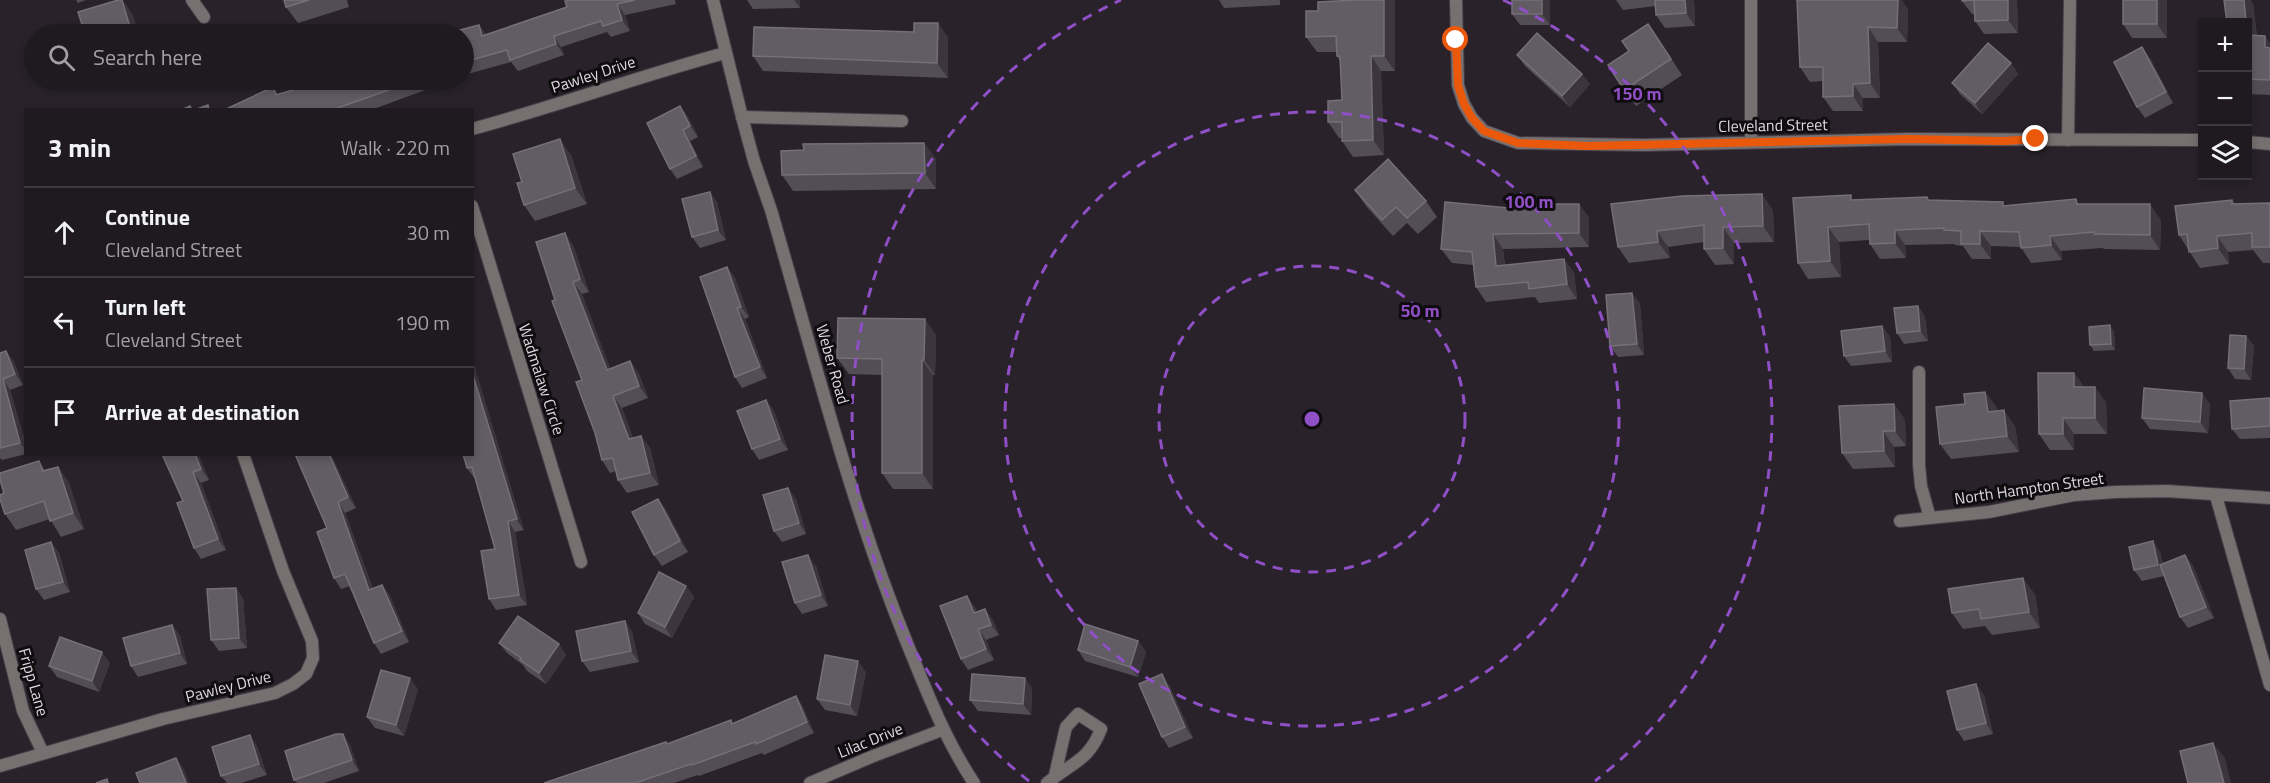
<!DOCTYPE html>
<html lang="en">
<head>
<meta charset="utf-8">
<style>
  body { margin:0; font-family:"Titillium Web",sans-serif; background:#272329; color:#f1f3f6 }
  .controls { position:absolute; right:18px; top:18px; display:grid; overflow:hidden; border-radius:0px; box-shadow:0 3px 9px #0003 }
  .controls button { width:54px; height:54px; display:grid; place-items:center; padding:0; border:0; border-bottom:2px solid #3c383e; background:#1f1a20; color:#f1f3f6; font:30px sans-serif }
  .stop { position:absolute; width:18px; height:18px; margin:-14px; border:4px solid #ea580c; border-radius:50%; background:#fff }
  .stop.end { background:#ea580c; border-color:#fff; box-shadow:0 2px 6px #0008 }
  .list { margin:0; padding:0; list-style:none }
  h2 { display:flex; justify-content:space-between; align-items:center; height:78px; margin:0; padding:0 24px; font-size:26px }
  h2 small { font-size:20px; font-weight:400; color:#a1a1a5 }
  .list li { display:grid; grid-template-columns:39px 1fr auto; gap:18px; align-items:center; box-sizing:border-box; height:90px; padding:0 24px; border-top:2px solid #3c383e }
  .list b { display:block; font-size:22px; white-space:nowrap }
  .list p { margin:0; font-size:20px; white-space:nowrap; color:#a1a1a5 }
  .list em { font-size:20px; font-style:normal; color:#a1a1a5 }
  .icon { flex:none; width:33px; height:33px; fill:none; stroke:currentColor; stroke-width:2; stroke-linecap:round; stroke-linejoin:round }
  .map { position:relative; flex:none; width:2270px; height:783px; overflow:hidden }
  .search { position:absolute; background:#1f1a20; box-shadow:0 3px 9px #0003; left:24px; top:24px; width:450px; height:66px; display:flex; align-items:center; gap:15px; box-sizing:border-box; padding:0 21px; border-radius:33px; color:#a1a1a5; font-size:22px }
  .panel { position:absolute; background:#1f1a20; box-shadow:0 3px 9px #0003; left:24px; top:108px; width:450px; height:348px; border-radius:0px }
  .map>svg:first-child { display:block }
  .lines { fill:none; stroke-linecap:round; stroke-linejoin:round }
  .lane-casing { stroke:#463f48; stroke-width:14 }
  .street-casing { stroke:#463f48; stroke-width:14 }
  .lane { stroke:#777070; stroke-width:12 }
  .street { stroke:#777070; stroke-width:12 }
  .wall { fill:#534d55 }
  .shaded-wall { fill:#3c353e }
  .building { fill:#625c64; stroke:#756f77; stroke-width:1.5 }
  .route { stroke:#ea580c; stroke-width:8 }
  .ring { fill:none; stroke:#8f4fc5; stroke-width:3; stroke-dasharray:10 8 }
  .labels { text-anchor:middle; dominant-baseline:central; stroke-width:6; stroke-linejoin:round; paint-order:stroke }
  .street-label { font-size:16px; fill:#ddd9de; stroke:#100d10 }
  .centre { fill:#8f4fc5; stroke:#100d10; stroke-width:3 }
  .ring-label { font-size:18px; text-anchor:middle; font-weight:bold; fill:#8f4fc5; stroke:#100d10; stroke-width:6; stroke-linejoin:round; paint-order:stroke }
</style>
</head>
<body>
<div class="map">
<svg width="2270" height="783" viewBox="0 0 2270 783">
  <rect width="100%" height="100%" fill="#29222b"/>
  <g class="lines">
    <defs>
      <polyline id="lane" points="1919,372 1919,465 1921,486 1930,518"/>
      <g id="street">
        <polyline points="192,0 204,17"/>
        <path d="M713 0 742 117 754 161 771 210C814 357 851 507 909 648 928 695 946 741 974 783"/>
        <polyline points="1456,0 1458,85 1464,104 1472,118 1484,131 1518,143 1643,145 1908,139 2202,140"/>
        <polyline points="742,117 902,121"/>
        <path d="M472 129C557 106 640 76 725 53"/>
        <polyline points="2068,140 2070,0"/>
        <polyline points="1751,142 1751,0"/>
        <polyline points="2248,142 2270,144"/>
        <polyline points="472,206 581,562"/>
        <polyline points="2216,496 2270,685"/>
        <polyline points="1900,521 1989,512 2074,495 2115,492 2167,491 2270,498"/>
        <polyline points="0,619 23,711 43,753"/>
        <polyline points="0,766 163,719 275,693 293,684 306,674 313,658 312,641 283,571 243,454"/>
        <polyline points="810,783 871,757 942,730"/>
        <path d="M1047 783C1071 763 1089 761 1101 729L1078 714 1066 727 1055 775"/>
      </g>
    </defs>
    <use href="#lane" class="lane-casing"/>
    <use href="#street" class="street-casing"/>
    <use href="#lane" class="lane"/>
    <use href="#street" class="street"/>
  </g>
  <g class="wall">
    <polygon points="76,0 86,0 78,3"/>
    <polygon points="284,0 347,0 349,7 298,23 286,7"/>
    <polygon points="569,0 675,0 676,4 625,15 630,31 611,37 607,32 561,47 564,55 518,71 511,62 464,75 464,34 479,25 486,35 567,7"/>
    <polygon points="747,0 800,0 800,8 753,9"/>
    <polygon points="1219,0 1280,0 1280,5 1224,8"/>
    <polygon points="1550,0 1550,25 1520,25 1512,14"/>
    <polygon points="1616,0 1694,0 1695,26 1665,28 1656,15 1656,6 1623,10"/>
    <polygon points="1797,0 1908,9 1907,42 1878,42 1880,98 1863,98 1863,111 1833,111 1823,97 1823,81 1810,82 1800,67"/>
    <polygon points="2017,0 2018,33 1984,34 1975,21 1975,14 1972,14 1962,1"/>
    <polygon points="2167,0 2167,38 2132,38 2123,24"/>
    <polygon points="2224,0 2250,0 2253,4 2257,36 2270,43 2270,95 2247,94 2247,22"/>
    <polygon points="1355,1 1395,71 1381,71 1384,155 1353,157 1342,141 1342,138 1339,138 1328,122 1342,100 1340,61 1337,56 1337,52 1317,52 1306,37 1318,11"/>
    <polygon points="938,23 948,38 948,78 763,71 753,56 914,32"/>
    <polygon points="1648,24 1682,75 1636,106 1624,90 1629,51"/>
    <polygon points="1517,55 1590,84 1570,107 1525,66"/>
    <polygon points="2150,58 2173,103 2145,118 2137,107"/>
    <polygon points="2011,63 2018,74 1982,114 1960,94 1952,83"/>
    <polygon points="326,80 448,80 427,85 428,89 371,110 224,110 273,87 278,95"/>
    <polygon points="680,106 688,117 698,137 690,141 703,167 677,179 670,169"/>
    <polygon points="924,143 936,159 936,189 793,191 782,175 804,150"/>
    <polygon points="571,155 587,204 535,221 524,205 522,182"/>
    <polygon points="1355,190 1426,201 1437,217 1418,234 1407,223 1393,236 1366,206"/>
    <polygon points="710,192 717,202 726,240 700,248 692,237"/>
    <polygon points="1793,198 1854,200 1929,200 2005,205 2079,204 2161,220 2160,250 2104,249 2103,248 2061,251 2062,260 2031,263 2021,247 1991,246 1991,259 1972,259 1963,246 1955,245 1954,244 1905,245 1906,258 1880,259 1870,244 1869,240 1839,242 1841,277 1808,279 1798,263"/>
    <polygon points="2232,200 2235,204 2270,203 2270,263 2263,263 2253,250 2228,252 2229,264 2200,268 2179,235"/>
    <polygon points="1579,204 1589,218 1589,247 1503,249 1505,265 1564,259 1574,273 1577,299 1539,303 1535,297 1486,302 1476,287 1473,265 1452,263 1441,249 1520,209"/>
    <polygon points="1611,204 1773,210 1774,242 1734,243 1734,264 1715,265 1704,249 1704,242 1668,247 1670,258 1629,263 1618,247"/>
    <polygon points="573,245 589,292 582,294 610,369 630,361 639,374 648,398 622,408 633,438 641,436 650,448 659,485 627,493 618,480 616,471 610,473 602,460 582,380 555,300"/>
    <polygon points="727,267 735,278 749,317 745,319 767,378 742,388 735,377"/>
    <polygon points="1632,293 1640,304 1644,355 1618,357 1610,346"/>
    <polygon points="1918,306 1925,317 1928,341 1904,344 1897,333"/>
    <polygon points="1882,326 1890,337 1892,362 1851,366 1844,356"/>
    <polygon points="2114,331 2115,350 2094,351 2090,345"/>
    <polygon points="936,335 935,375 933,375 933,489 893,489 882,473 882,375 849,374 837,358"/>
    <polygon points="2246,336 2254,346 2251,380 2235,379 2228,368"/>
    <polygon points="6,351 14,362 23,385 10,390 26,445 26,454 2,460 0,458 0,353"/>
    <polygon points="2074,373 2084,387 2106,402 2107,434 2074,434 2074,450 2050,450 2039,434"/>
    <polygon points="1985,392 1997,408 1997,411 2015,426 2019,452 1951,459 1940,444 1965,404"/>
    <polygon points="2270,398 2270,438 2240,439 2232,429"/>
    <polygon points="766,400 774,411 788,450 759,460 752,449"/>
    <polygon points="1894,404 1905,420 1906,446 1894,447 1895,467 1853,469 1842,453"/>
    <polygon points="2210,404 2208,433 2150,429 2142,418"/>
    <polygon points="198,454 209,480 201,483 226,550 201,559 194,548 183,501"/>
    <polygon points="295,454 330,454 335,463 356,508 345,513 373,589 382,585 390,596 409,642 381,654 374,643 350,586 341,589 334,578 327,528"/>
    <polygon points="472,454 524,530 515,532 527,605 496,610 489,599 495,549 475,479 467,468"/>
    <polygon points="58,467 69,483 84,529 61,537 50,519 16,530 5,514 4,493 46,470"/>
    <polygon points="658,499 666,510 688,552 662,566 654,555"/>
    <polygon points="796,499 806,534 782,542 774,531"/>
    <polygon points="51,542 59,553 70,592 44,600 36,589"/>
    <polygon points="2160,552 2163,564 2185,555 2193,566 2214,618 2188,628 2180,617 2164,576 2142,581 2134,570"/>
    <polygon points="816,566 828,606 802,614 795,603"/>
    <polygon points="686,586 694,597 672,638 645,624 638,613"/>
    <polygon points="2035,594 2040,628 1992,635 1985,626 1963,629 1952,613"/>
    <polygon points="243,598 247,648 219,651 211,640"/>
    <polygon points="975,607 976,612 993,620 999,635 986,640 994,660 968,670 961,659"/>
    <polygon points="625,621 632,632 639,662 590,672 582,661"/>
    <polygon points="172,625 180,636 187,664 138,677 131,666"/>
    <polygon points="1138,641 1146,652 1138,677 1085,661 1078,650"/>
    <polygon points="499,643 559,644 566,655 546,684 527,671 523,665 507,653"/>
    <polygon points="110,663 99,692 57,677 49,666"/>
    <polygon points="866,672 857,716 825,710 817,699"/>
    <polygon points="1169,685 1193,738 1169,748 1162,737"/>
    <polygon points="1032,688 1031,715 978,711 970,700"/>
    <polygon points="418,689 404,736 375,728 367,717"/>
    <polygon points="1984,695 1993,734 1964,741 1957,730"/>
    <polygon points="796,696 803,707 814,733 764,755 762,753 699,776 698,775 674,783 544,783 666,742 667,744 733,723"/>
    <polygon points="350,745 359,771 324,783 297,783 294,780"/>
    <polygon points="257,746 267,775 241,783 227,783 221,776"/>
  </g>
  <g class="shaded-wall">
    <polygon points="123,0 133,15 139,34 132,34"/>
    <polygon points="794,0 800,0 800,8"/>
    <polygon points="1384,0 1395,0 1395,71 1384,56"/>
    <polygon points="1542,0 1550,0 1550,25 1542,14"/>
    <polygon points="1685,0 1694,0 1695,26 1686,13"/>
    <polygon points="1898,0 1902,0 1908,9 1907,42 1897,28"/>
    <polygon points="2008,0 2017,0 2018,33 2008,20"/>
    <polygon points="2157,0 2167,0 2167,38 2157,24"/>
    <polygon points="2244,0 2250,0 2253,4 2258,50 2248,35 2247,22 2246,22"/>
    <polygon points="617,4 625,15 630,31 622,20"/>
    <polygon points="938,23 948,38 948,78 937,63"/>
    <polygon points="479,25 486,36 482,36"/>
    <polygon points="1868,27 1878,42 1880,98 1870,83"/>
    <polygon points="554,36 561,47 564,55 556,44"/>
    <polygon points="2265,36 2270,43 2270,54 2265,47"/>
    <polygon points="2142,47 2150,58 2173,103 2166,92"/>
    <polygon points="1371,56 1381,71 1384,155 1373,140"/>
    <polygon points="2011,63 2018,74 1982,114 1975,103"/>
    <polygon points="1582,74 1590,84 1570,107 1562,96"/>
    <polygon points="1853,84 1863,98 1863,111 1853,96"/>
    <polygon points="680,106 688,117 698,137 690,126"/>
    <polygon points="683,130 690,141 703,167 696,156"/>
    <polygon points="560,139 571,155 587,204 575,188"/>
    <polygon points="924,143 936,159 936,189 925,173"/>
    <polygon points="710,192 717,202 726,240 718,230"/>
    <polygon points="1762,194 1773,210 1774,242 1763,226"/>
    <polygon points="1579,204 1589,218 1589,247 1579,233"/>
    <polygon points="2150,204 2161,220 2160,250 2150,235"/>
    <polygon points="1723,227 1734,243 1734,264 1723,248"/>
    <polygon points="1828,227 1839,242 1841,277 1830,261"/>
    <polygon points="1895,230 1905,245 1906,258 1895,243"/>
    <polygon points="1657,231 1668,247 1670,258 1658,242"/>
    <polygon points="1980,231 1991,246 1991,259 1980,244"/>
    <polygon points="565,233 573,245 589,292 580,279"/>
    <polygon points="1493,234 1503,249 1507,281 1496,266"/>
    <polygon points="2050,236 2061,251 2062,260 2051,245"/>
    <polygon points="2217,236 2228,252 2229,264 2218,248"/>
    <polygon points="1564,259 1574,273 1577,299 1567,284"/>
    <polygon points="727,267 735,278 749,317 741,307"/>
    <polygon points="573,282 582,294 616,383 607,370"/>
    <polygon points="1632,293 1640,304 1644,355 1637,344"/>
    <polygon points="1918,306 1925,317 1928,341 1920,331"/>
    <polygon points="737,308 745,319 767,378 760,367"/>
    <polygon points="925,319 936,335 935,375 924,360"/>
    <polygon points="2110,325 2114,331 2115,350 2111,344"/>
    <polygon points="1882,326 1890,337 1892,362 1885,351"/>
    <polygon points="2246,336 2254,346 2251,380 2244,369"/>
    <polygon points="6,351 14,362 23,385 15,374"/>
    <polygon points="472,357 524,530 517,519 472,372"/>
    <polygon points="922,360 933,375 933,489 922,473"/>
    <polygon points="630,361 639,374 648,398 639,386"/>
    <polygon points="2074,373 2085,389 2074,387"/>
    <polygon points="3,379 10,390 26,445 26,450 20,443"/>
    <polygon points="2095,387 2106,402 2107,434 2095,418"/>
    <polygon points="1985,392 1997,408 1999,428 1988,412"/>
    <polygon points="2202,393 2210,404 2208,433 2200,422"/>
    <polygon points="613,396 622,408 638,451 629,439"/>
    <polygon points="766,400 774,411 788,450 780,439"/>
    <polygon points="1894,404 1905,420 1906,446 1895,431"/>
    <polygon points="2004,410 2015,426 2019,452 2007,436"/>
    <polygon points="2063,418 2074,434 2074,450 2063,434"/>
    <polygon points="1883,431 1894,447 1895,467 1884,451"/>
    <polygon points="641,436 650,448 659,485 650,473"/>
    <polygon points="195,454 198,454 209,480 201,469"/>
    <polygon points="329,454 335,463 356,508 348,497"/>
    <polygon points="39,461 50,477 43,471"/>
    <polygon points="58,467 69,483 84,529 73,513"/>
    <polygon points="193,472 201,483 226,550 218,539"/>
    <polygon points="788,488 796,499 806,534 799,523"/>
    <polygon points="658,499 666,510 688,552 680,541"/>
    <polygon points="338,502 345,513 377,601 369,590"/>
    <polygon points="508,521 515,532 527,605 519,595"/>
    <polygon points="2153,541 2160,552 2166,576 2158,565"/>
    <polygon points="51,542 59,553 70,592 63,582"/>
    <polygon points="808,555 816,566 828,606 821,595"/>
    <polygon points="2185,555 2193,566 2214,618 2206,607"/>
    <polygon points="2023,578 2035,594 2040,628 2029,612"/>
    <polygon points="382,585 390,596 409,642 402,631"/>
    <polygon points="686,586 694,597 672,638 665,627"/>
    <polygon points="236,588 243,598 247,648 239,638"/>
    <polygon points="967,596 975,607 981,624 974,613"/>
    <polygon points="985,609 993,620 999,635 991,625"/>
    <polygon points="625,621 632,632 639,662 631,651"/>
    <polygon points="172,625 180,636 187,664 180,653"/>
    <polygon points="978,629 986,640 994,660 986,649"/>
    <polygon points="1138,641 1146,652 1138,677 1130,667"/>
    <polygon points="559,644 566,655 546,684 539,673"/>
    <polygon points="102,652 110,663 99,692 92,681"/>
    <polygon points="858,661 866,672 857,716 850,705"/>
    <polygon points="1162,674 1169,685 1193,738 1185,727"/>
    <polygon points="410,678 418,689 404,736 396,725"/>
    <polygon points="1025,678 1032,688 1031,715 1023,704"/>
    <polygon points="1976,684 1984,695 1993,734 1986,723"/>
    <polygon points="796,696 803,707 814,733 807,722"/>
    <polygon points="343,734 350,745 359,771 352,760"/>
    <polygon points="250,735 257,746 267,775 259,764"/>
    <polygon points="2213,743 2225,758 2231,783 2224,783"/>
    <polygon points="176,758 184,769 189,783 186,783"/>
  </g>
  <g class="building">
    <polygon points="118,0 122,0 132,34 85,34 78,12"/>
    <polygon points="284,0 309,0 286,7"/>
    <polygon points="569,0 635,0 617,4 622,20 603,26 601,21 554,36 556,44 510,60 507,50 464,62 464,34 445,34 479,25 482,36 567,7 565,1"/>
    <polygon points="1355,0 1384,0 1384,56 1371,56 1373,140 1342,141 1342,122 1328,122 1328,101 1342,100 1340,56 1337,56 1336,36 1306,37 1306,11 1318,11 1318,2"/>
    <rect x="1512" y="0" width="30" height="14"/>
    <polygon points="1655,0 1685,0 1686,13 1656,15"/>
    <polygon points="1797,0 1898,0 1897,28 1868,27 1870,83 1853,84 1853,96 1823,97 1823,67 1800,67"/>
    <polygon points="1962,0 2008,0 2008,20 1975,21 1974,0 1962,1"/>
    <rect x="2123" y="0" width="34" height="24"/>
    <polygon points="2224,0 2244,0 2246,22 2227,22"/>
    <polygon points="914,23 938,23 937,63 753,56 754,27 914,32"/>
    <polygon points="1648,24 1671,59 1624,90 1608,65 1629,51 1622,41"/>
    <polygon points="2247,32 2248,35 2265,36 2265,47 2270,48 2270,80 2247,79"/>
    <polygon points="1537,33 1582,74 1562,96 1517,55"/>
    <polygon points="1988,43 2011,63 1975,103 1952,83"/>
    <polygon points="2142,47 2166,92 2137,107 2114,62"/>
    <polygon points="326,80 417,80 332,110 305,110 304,108 302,110 224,110 273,87 276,95"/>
    <polygon points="208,105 209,110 194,110"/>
    <polygon points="190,106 192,110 181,110"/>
    <polygon points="680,106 690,126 683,130 696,156 670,169 647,123"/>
    <polygon points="560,139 575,188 524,205 517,183 522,182 513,154"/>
    <polygon points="924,143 925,173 782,175 781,151 804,150 803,144"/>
    <polygon points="1388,159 1426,201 1407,218 1396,207 1382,220 1355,190"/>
    <polygon points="710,192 718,230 692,237 682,199"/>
    <polygon points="1762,194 1763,226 1723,227 1723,248 1704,249 1704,225 1657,231 1658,242 1618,247 1611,204 1682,196"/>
    <polygon points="1851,195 1851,200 1927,197 1928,200 2003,202 2003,206 2076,199 2077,204 2150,204 2150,235 2094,234 2094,232 2050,236 2051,245 2021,248 2019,232 1980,231 1980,244 1961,244 1961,231 1944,230 1944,228 1895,230 1895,243 1870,244 1869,224 1828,227 1830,261 1798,263 1793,198"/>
    <polygon points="2232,200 2232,204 2270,203 2270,247 2252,247 2252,233 2217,236 2218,248 2189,252 2187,234 2179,235 2175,206"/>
    <polygon points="1445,202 1520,209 1520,204 1579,204 1579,233 1493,234 1496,266 1564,259 1567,284 1529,289 1528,282 1476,287 1472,252 1441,249"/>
    <polygon points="565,233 580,279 573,282 607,370 630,361 639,386 613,396 629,439 641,436 650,473 618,480 613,458 602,460 595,433 576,382 582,380 552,301 555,300 536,242"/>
    <polygon points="727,267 741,307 737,308 760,367 735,377 700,277"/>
    <polygon points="1632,293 1637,344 1610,346 1606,295"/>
    <polygon points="1918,306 1920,331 1897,333 1894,308"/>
    <polygon points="838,318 925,319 924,360 922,360 922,473 882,473 882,359 837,358"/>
    <polygon points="2110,325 2111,344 2090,345 2089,327"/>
    <polygon points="1882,326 1885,351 1844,356 1841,331"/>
    <polygon points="2230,335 2246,336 2244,369 2228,368"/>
    <polygon points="6,351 15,374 3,379 20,443 0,448 0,353"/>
    <polygon points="472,372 517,519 508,521 519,595 489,599 481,551 495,549 472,467 467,468 463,454 472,454"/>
    <polygon points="2038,373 2074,373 2074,387 2095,387 2095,418 2063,418 2063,434 2039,434"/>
    <polygon points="2144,388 2202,393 2200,422 2142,418"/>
    <polygon points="1985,392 1988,412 2004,410 2007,436 1940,444 1936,407 1965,404 1964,394"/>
    <polygon points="2270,398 2270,426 2232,429 2230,401"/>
    <polygon points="766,400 780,439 752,449 737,411"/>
    <polygon points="1894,404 1895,431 1883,431 1884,451 1842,453 1839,406"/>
    <polygon points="162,454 195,454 201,469 193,472 218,539 194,548 177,503 183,501"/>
    <polygon points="295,454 329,454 348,497 338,502 369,590 382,585 402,631 374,643 345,574 334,578 317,532 327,528"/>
    <polygon points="39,461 43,471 58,467 73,513 50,521 44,501 5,514 0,499 0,495 4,493 0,480 0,473"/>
    <polygon points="788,488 799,523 774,531 763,495"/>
    <polygon points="658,499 680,541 654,555 632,512"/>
    <polygon points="2153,541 2158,565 2134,570 2129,547"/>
    <polygon points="51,542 63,582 36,589 25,550"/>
    <polygon points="808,555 821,595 795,603 782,562"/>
    <polygon points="2185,555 2206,607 2180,617 2160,565"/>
    <polygon points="659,572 686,586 665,627 638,613"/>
    <polygon points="2023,578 2029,612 1981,619 1979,609 1952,613 1948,589"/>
    <polygon points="236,588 239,638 211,640 207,589"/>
    <polygon points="967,596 974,613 985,609 991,625 978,629 986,649 961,659 940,606"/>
    <polygon points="518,616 559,644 539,673 520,660 521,658 499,643"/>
    <polygon points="625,621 631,651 582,661 576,631"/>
    <polygon points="1085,624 1138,641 1130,667 1078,650"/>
    <polygon points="172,625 180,653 131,666 123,638"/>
    <polygon points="60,637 102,652 92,681 49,666"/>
    <polygon points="825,655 858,661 850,705 817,699"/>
    <polygon points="381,670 410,678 396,725 367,717"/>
    <polygon points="972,674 1025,678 1023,704 970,700"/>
    <polygon points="1162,674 1185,727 1162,737 1139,684"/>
    <polygon points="1976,684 1986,723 1957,730 1947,691"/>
    <polygon points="796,696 807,722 756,744 755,742 692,765 691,764 635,783 544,783 666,742 667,744 731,720 732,724"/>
    <polygon points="336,734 343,734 352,760 294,780 285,751"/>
    <polygon points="250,735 259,764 221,776 212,747"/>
    <polygon points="2213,743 2224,783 2188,783 2180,751"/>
    <polygon points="176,758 186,783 140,783 136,773"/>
    <polygon points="107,779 108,783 96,783"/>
  </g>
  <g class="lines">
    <polyline class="route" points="1456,40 1458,85 1464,104 1472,118 1484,131 1518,143 1588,146 1908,139 2004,141 2036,139"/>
  </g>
  <g class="ring">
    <circle cx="1312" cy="419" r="153"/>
    <circle cx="1312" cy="419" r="307"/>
    <path d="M1029 781A460 460 0 0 1 1121 0M1503 0A460 460 0 0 1 1595 781"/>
  </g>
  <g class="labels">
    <g class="street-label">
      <text transform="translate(593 74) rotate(-18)">Pawley Drive</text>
      <text transform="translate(1773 125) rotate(-1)">Cleveland Street</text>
      <text transform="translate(833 364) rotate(74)">Weber Road</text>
      <text transform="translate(542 379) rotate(72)">Wadmalaw Circle</text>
      <text transform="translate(2029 488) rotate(-8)">North Hampton Street</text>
      <text transform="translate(34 682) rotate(74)">Fripp Lane</text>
      <text transform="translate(228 686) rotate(-14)">Pawley Drive</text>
      <text transform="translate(870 740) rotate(-22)">Lilac Drive</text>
    </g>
  </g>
  <circle cx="1312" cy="419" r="9" class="centre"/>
  <g class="ring-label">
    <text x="1637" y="100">150 m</text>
    <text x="1529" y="208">100 m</text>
    <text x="1420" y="317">50 m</text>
  </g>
</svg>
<div class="controls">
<button>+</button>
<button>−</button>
<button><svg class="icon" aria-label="layers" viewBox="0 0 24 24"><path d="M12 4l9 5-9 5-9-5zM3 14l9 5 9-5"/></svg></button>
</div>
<div class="stop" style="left:1456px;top:40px"></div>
<div class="stop end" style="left:2036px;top:139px"></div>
<div class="search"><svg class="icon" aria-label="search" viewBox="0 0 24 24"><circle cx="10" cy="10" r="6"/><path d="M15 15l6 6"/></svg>Search here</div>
<section class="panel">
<h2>3 min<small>Walk · 220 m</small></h2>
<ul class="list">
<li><svg class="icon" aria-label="ahead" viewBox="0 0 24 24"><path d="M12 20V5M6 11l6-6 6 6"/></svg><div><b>Continue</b><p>Cleveland Street</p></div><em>30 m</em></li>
<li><svg class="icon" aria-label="left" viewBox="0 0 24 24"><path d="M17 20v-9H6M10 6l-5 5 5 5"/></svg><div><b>Turn left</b><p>Cleveland Street</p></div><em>190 m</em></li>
<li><svg class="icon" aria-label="arrive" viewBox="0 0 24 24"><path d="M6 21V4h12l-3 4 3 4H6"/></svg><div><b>Arrive at destination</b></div></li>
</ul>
</section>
</div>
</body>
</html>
